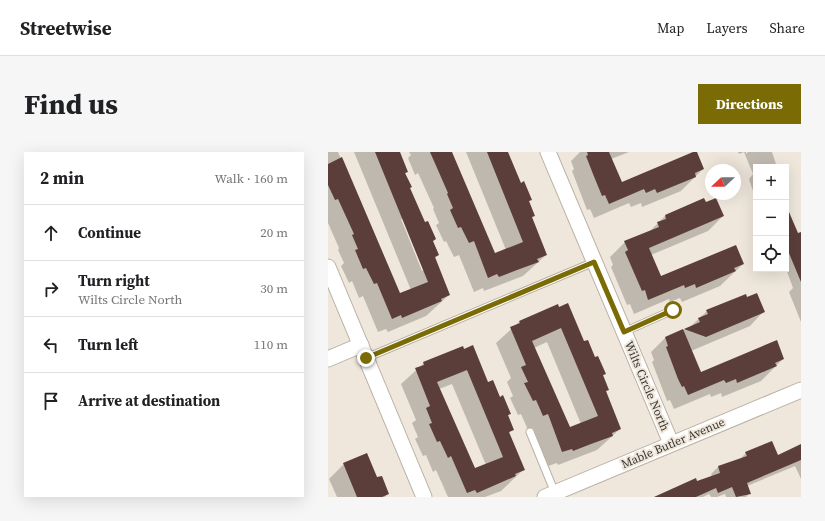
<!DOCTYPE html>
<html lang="en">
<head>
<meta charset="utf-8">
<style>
  body { margin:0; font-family:"Source Serif 4",serif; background:#f6f6f6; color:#202124 }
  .controls { position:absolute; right:12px; top:12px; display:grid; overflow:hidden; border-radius:0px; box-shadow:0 4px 16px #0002 }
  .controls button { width:36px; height:36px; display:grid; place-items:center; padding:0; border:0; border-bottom:1px solid #e0e0e0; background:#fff; color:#202124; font:20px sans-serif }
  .compass { position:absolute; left:377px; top:12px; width:36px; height:36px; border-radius:50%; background:#fff; box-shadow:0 4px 16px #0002; rotate:248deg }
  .stop { position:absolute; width:12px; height:12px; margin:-9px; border:3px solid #7a6b05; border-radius:50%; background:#fff }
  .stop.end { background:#7a6b05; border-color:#fff; box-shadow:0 1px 4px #0008 }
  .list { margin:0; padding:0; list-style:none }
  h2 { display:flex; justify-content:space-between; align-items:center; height:52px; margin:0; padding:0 16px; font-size:17px }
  h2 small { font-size:13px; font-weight:400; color:#757577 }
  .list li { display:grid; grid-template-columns:26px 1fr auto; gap:12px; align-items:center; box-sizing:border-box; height:56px; padding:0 16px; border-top:1px solid #e0e0e0 }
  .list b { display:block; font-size:15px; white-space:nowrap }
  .list p { margin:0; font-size:13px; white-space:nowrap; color:#757577 }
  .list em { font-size:13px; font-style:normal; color:#757577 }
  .icon { flex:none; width:22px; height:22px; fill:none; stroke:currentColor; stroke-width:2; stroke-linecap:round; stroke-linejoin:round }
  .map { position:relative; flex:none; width:473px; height:345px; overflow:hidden; border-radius:0px }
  header { display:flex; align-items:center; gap:24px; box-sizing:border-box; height:56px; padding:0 20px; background:#fff; border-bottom:1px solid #e0e0e0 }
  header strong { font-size:19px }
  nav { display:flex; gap:22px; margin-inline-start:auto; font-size:14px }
  .intro { display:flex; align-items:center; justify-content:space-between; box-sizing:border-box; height:96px; padding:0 24px }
  h1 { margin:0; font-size:28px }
  .button { padding:10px 18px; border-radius:0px; background:#7a6b05; color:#fff; font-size:14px; font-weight:700 }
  main { display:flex; gap:24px; padding:0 24px }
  aside { flex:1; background:#fff; border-radius:0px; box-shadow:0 4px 16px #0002 }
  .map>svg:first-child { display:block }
  .shadow { fill:#0003; fill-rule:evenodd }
  .building { fill:#5b3e3a; fill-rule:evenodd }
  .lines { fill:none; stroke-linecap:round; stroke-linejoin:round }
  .service-casing { stroke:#b9b1a6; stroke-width:9 }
  .minor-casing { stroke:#b9b1a6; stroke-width:17 }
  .service { stroke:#fff; stroke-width:7 }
  .minor { stroke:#fff; stroke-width:15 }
  .route { stroke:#7a6b05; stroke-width:5 }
  .labels { text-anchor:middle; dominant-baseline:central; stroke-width:4; stroke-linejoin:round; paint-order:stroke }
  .street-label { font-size:12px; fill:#393531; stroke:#efe7db }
</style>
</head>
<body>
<header>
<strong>Streetwise</strong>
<nav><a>Map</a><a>Layers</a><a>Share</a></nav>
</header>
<div class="intro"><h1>Find us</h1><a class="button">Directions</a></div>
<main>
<aside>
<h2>2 min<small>Walk · 160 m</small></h2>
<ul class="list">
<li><svg class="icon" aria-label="ahead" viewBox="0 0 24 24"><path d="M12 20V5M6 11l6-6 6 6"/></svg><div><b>Continue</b></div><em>20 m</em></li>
<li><svg class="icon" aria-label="right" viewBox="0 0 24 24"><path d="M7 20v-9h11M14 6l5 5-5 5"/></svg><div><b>Turn right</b><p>Wilts Circle North</p></div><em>30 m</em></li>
<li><svg class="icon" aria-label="left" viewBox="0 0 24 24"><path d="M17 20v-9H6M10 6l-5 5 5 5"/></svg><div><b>Turn left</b></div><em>110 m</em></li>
<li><svg class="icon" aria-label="arrive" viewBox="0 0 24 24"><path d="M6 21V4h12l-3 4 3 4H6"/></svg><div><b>Arrive at destination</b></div></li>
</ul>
</aside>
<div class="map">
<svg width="473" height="345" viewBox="0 0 473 345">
  <rect width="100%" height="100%" fill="#efe7db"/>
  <g class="shadow">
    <path d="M0 0H10L71 143 83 138 26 0H67L79 19 77 22 81 36 110 103 106 107 121 143 98 164 60 180 58 177 50 180 35 144 31 146 24 129 21 131 13 114 16 111 10 98 11 96 0 71ZM73 67H75L96 118 94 119Z"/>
    <polygon points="81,0 123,0 166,103 178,98 138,0 179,0 192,32 202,48 200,50 205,64 203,66 218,103 195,124 156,139 155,136 146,140 131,103 126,105 118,89 116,90 108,73 111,71 105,57 106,56 90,21 87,23 80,6 83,3"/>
    <polygon points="252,0 301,0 283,7 293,31 368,0 375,17 353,39 314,55 313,51 303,55 301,51 266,66 262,57 259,58 244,19 246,17 243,9"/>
    <polygon points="410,0 418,0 418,2 420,0 444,0 449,15 428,15 428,48 421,27 425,22 416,0 411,2"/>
    <polygon points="458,39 461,49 458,52 469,83 473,81 473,170 461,140 465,136 458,117"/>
    <polygon points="377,51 394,65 380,79 323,103 332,126 415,112 392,134 354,150 352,146 342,150 341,147 306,162 302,152 299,153 283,115 285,113 282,105 297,90 321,80 337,64"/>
    <polygon points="419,147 436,159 422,174 363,199 372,221 455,207 433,229 394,245 393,241 383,245 382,242 346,257 342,248 339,249 324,210 326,208 323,200 337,186 362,175 379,159"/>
    <path d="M230 154 277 222 274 224 280 238 277 240 292 277 269 298 230 313 229 311 220 314 205 276 200 278 193 262 190 263 182 246 185 244 179 230 183 226 168 191 191 170ZM219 190 253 272 241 277 206 196Z"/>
    <path d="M135 195 182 261 179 264 185 277 181 281 195 318 173 339 157 345H120L108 318 105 320 98 303 95 304 87 287 90 285 84 271 88 268 73 232 96 211ZM124 232 158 313 146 317 111 237Z"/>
    <polygon points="473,293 473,327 467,314 419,334 422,341 418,345 398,345 397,342 389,345 383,345 381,342 375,345 326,345 367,327 369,331 384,325 383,322 390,315 411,308 418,301 450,304"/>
    <polygon points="16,312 49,327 60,341 57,345 9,345 1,327"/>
  </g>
  <g class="building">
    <polygon points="47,0 72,0 80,20 77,21 84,35 82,36 97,70 100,69 108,87 105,89 111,103 107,105 122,143 113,147 114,149 74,166 73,163 64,167 49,131 46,132 38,116 35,117 27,98 30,97 24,83 26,82 10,47 7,48 0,33 0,12 14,5 72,141 100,130"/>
    <polygon points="102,0 124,0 167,101 195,90 159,0 180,0 193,31 196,29 204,48 201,49 207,64 204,65 219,103 209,107 211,110 189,118 171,125 169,122 160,126 146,89 141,91 133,75 130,76 122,58 125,56 119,42 120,41"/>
    <polygon points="259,0 281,0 294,30 365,0 369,0 376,17 367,21 368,25 329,41 327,37 318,41 316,37 281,52 277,43 274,44 265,22 258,4 260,3"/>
    <polygon points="376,46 378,50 388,46 396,64 321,96 333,124 408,93 416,112 406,116 408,119 368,136 367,132 357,136 356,133 320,148 317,138 314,139 297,100 300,98 296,89 331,75 329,70 338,67 337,63"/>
    <polygon points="458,53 470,81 473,80 473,130 458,94"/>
    <polygon points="429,141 437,160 378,185 356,177 372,170 370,166 380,162 378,158 418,142 419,145"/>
    <path d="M240 151 256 189 260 188 267 205 270 204 278 222 275 223 281 238 278 239 293 277 284 281 285 284 263 292 245 299 244 297 234 300 220 262 215 264 208 248 205 249 196 231 200 230 193 215 198 213 182 175 192 171 191 169 230 152 231 155ZM233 176 270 264 242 275 204 189Z"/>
    <polygon points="355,177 373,220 449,188 456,207 447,211 449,214 409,231 408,227 398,231 396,228 360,243 356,234 354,235 350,227 338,195 340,194 337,185"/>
    <path d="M145 193 160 230 165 228 172 245 175 243 183 262 180 263 186 278 181 280 197 318 187 322 188 324 149 341 147 338 139 341 123 304 120 306 112 289 109 290 101 272 104 271 98 256 102 254 87 216 96 213 95 210 135 194 136 197ZM139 218 175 305 147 316 109 230Z"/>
    <polygon points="444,289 450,303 473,292 473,308 419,331 423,342 408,345 404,335 390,341 388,336 368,345 326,345 368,326 369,329 392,321 390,314 419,304 417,300"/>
    <polygon points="39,301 49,325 54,324 61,342 54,345 29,345 15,311"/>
  </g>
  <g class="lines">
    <defs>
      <g id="service">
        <polyline points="296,180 345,158"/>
        <polyline points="38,206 266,110"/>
        <polyline points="202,280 227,341"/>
      </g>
      <g id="minor">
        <polyline points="220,0 343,291"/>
        <polyline points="0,115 96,345"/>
        <polyline points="0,207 33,193"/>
        <polyline points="217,345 473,238"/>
      </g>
    </defs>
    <use href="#service" class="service-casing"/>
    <use href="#minor" class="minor-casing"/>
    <use href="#service" class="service"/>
    <use href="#minor" class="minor"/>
  </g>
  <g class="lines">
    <polyline class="route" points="38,206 266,110 296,180 345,158"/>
  </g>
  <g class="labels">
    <g class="street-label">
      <text transform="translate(319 234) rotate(67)">Wilts Circle North</text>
      <text transform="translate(345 291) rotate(-23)">Mable Butler Avenue</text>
    </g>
  </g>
</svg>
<div class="controls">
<button>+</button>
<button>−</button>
<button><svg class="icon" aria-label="locate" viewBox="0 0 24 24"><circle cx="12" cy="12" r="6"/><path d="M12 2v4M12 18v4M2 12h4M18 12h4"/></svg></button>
</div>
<svg class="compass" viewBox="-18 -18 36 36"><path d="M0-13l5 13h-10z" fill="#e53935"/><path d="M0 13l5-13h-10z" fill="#757577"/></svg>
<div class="stop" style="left:345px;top:158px"></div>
<div class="stop end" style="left:38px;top:206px"></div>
</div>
</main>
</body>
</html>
